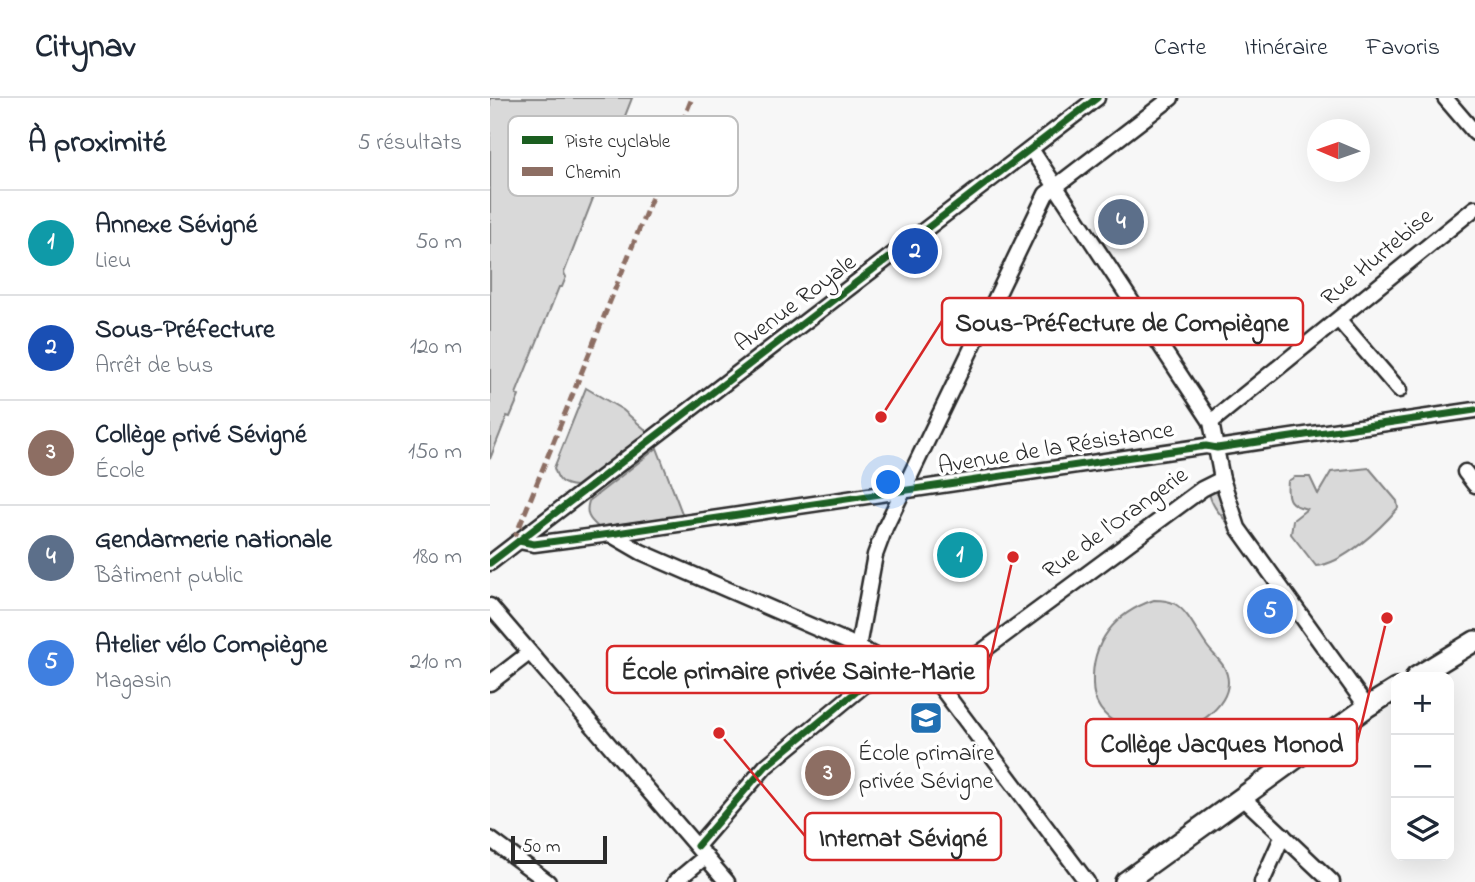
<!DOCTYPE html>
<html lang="fr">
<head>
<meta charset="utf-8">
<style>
  body { margin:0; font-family:"Indie Flower",sans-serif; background:#f6f6f7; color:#1f2937 }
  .controls { position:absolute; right:21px; bottom:21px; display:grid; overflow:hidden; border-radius:14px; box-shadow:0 7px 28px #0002 }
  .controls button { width:63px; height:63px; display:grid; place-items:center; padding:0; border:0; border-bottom:2px solid #e0e1e3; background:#fff; color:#1f2937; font:35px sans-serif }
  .compass { position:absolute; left:817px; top:21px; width:63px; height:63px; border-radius:50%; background:#fff; box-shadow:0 7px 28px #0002; rotate:272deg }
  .scale { position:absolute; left:21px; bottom:18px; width:96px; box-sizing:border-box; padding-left:7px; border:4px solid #2b2b2b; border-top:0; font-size:19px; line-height:24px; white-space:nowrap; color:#2b2b2b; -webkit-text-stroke:5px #fff; paint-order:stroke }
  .you { position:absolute; left:399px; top:385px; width:24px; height:24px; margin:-18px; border:5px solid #fff; border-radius:50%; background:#1a73e8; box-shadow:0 0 0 10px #1a73e833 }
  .badge { display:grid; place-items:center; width:46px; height:46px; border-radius:50%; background:#1f6fb2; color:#fff; font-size:23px; font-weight:700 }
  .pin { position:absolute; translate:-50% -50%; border:4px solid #fff; box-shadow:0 2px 7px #0006 }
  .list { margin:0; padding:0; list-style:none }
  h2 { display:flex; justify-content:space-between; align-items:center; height:91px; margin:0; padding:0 28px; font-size:30px }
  h2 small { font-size:23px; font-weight:400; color:#747a83 }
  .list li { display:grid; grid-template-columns:46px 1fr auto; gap:21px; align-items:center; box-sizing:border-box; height:105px; padding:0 28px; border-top:2px solid #e0e1e3 }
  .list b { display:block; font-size:26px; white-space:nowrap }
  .list p { margin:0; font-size:23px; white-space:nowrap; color:#747a83 }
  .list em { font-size:23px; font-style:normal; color:#747a83 }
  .icon { flex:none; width:38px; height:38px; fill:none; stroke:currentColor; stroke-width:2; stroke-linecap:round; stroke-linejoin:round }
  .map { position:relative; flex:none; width:985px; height:784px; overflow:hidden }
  header { display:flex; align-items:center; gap:42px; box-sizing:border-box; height:98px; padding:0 35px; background:#fff; border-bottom:2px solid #e0e1e3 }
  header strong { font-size:33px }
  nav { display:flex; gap:38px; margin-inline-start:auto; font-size:24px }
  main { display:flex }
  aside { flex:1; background:#fff }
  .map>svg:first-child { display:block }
  .green { fill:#d9d9d9; stroke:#828282; stroke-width:2 }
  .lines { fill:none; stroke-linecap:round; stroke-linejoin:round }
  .street-casing { stroke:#2b2b2b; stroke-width:19 }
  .secondary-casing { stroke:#2b2b2b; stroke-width:24 }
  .street { stroke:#fff; stroke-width:14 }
  .secondary { stroke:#fff; stroke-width:19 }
  .quiet { stroke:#8d6e63; stroke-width:5; stroke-dasharray:10 5; stroke-linecap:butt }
  .cycleway-casing { stroke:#fff; stroke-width:11 }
  .cycleway { stroke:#1b5e20; stroke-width:7 }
  .labels { text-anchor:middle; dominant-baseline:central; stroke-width:7; stroke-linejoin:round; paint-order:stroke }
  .street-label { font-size:24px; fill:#2b2b2b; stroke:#fff }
  .poi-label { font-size:24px; fill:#2b2b2b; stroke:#fff }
  .key { fill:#fff; stroke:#bfbfbf; stroke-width:2 }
  .key-label { font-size:19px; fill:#2b2b2b }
  .leader { fill:none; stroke:#d62828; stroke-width:2.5 }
  .callout-dot { fill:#d62828; stroke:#fff; stroke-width:2.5 }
  .callout { fill:#fff; stroke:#d62828; stroke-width:2.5 }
  .callout-label { font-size:26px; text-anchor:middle; font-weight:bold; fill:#2b2b2b }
</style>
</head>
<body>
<header>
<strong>Citynav</strong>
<nav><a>Carte</a><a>Itinéraire</a><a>Favoris</a></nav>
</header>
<main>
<aside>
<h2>À proximité<small>5 résultats</small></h2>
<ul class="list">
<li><span class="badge" style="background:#0f9aa8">1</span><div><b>Annexe Sévigné</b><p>Lieu</p></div><em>50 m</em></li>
<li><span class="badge" style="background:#1a4fb4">2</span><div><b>Sous-Préfecture</b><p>Arrêt de bus</p></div><em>120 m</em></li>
<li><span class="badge" style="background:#8d6e63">3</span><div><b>Collège privé Sévigné</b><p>École</p></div><em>150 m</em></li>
<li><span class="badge" style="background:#5c6f8a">4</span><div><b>Gendarmerie nationale</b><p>Bâtiment public</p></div><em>180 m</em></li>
<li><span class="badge" style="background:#3f7fe0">5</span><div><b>Atelier vélo Compiègne</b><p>Magasin</p></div><em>210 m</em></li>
</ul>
</aside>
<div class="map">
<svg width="985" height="784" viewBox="0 0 985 784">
  <rect width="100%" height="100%" fill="#f7f7f7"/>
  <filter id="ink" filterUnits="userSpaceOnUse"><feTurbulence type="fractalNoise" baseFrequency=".0143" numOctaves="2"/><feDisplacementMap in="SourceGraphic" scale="14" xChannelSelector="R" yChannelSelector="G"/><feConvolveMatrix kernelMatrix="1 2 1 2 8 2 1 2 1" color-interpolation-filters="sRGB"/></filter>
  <g filter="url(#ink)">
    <g class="green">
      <polygon points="0,0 142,0 74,175 76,179 72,189 69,189 26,296 29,298 20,319 17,318 0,361"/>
      <path d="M96 290 133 312 158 334 86 388C72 387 68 383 64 370Z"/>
      <path d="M167 350 193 418 108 429C99 421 95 416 99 403Z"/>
      <path d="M879 370 907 403 908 410C890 431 853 466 826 468L801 436 803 422 817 411C799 407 796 402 798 383L805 379H820L828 396 841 374Z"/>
      <path d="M719 393 729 395 738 422 736 423C728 414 720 405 719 393Z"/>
      <path d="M664 502C671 502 678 502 685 506 699 514 707 535 717 548 722 555 729 561 734 569 736 573 738 579 738 584 738 610 701 634 677 637 662 639 644 635 631 628 614 619 603 605 603 586 601 544 625 515 664 502Z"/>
    </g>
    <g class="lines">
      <defs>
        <g id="street">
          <polyline points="955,0 985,35"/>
          <polyline points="541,51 721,324 732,381 748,430 877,609"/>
          <polyline points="849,222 909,292"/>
          <polyline points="721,324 985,110"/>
          <polyline points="975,374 985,387"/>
          <polyline points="120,436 151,454 358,544 408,570 450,588 597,784"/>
          <polyline points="29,443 44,446 120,436 716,348 727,350 985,312"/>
          <polyline points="0,465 607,0"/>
          <polyline points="0,508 237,784"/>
          <polyline points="368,549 385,457 395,430 556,96 681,0"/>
          <polyline points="0,585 39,555"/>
          <polyline points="450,588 456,580 712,391 732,381"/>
          <polyline points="752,699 842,784"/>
          <polyline points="0,741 58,784"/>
          <polyline points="207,748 276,668 378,584 408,570"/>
          <polyline points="185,784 216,758"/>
          <polyline points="772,784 793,737"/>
        </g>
        <g id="secondary">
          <polyline points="926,579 985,543"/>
          <polyline points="635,784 877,609 906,591"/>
        </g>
      </defs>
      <use href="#street" class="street-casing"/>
      <use href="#secondary" class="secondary-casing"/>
      <use href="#street" class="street"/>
      <use href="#secondary" class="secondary"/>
      <polyline class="quiet" points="29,443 26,437 202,0"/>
      <defs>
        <g id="cycleway">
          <polyline points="29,443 44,446 120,436 716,348 727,350 985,312"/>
          <polyline points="0,465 607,0"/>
          <polyline points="207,748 276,668 378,584"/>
        </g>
      </defs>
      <use href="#cycleway" class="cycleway-casing"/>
      <use href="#cycleway" class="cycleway"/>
    </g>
  </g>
  <defs>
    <symbol id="school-square" viewBox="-11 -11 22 22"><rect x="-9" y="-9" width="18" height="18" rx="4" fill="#1f6fb2" stroke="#fff"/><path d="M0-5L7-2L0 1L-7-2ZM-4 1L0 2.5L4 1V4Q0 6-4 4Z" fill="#fff"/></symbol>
  </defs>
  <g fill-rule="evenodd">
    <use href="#school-square" x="417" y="601" width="38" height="38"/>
  </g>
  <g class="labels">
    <g class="street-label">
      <text transform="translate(888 160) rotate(-40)">Rue Hurtebise</text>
      <text transform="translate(306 206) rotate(-37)">Avenue Royale</text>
      <text transform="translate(566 351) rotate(-9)">Avenue de la Résistance</text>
      <text transform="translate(626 426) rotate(-36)">Rue de l'Orangerie</text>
    </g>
    <g class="poi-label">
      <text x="436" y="656">École primaire<tspan x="436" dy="28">privée Sévigne</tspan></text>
    </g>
  </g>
  <rect x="18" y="18" width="230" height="80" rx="10" class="key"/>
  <rect x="32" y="38" width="31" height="8" fill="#1b5e20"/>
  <rect x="32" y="69" width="31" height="9" fill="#8d6e63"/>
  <g class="key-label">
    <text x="75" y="49">Piste cyclable</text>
    <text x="75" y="80">Chemin</text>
  </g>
  <path class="leader" d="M391 319L452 223M523 459L498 572M897 520L867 645M229 635L315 738"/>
  <g class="callout-dot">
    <circle cx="391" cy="319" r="7"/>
    <circle cx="523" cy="459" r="7"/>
    <circle cx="897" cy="520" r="7"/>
    <circle cx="229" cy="635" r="7"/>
  </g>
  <g class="callout">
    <rect x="452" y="200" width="361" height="47" rx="7"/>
    <rect x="117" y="548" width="381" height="47" rx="7"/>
    <rect x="596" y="621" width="271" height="47" rx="7"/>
    <rect x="315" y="715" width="196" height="47" rx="7"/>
  </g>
  <g class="callout-label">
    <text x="632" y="233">Sous-Préfecture de Compiègne</text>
    <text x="308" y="581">École primaire privée Sainte-Marie</text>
    <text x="732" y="654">Collège Jacques Monod</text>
    <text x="413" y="748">Internat Sévigné</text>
  </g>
</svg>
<div class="controls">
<button>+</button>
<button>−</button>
<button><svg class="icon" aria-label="layers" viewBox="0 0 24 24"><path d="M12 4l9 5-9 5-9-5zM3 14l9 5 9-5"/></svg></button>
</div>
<svg class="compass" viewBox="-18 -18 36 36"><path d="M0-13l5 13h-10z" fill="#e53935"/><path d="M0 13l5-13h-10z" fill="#747a83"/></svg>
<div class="scale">50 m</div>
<div class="you"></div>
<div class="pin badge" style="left:470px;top:457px;background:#0f9aa8">1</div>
<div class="pin badge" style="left:425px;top:153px;background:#1a4fb4">2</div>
<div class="pin badge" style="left:338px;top:675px;background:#8d6e63">3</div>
<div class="pin badge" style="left:631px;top:124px;background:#5c6f8a">4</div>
<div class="pin badge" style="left:780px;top:513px;background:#3f7fe0">5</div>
</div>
</main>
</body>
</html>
